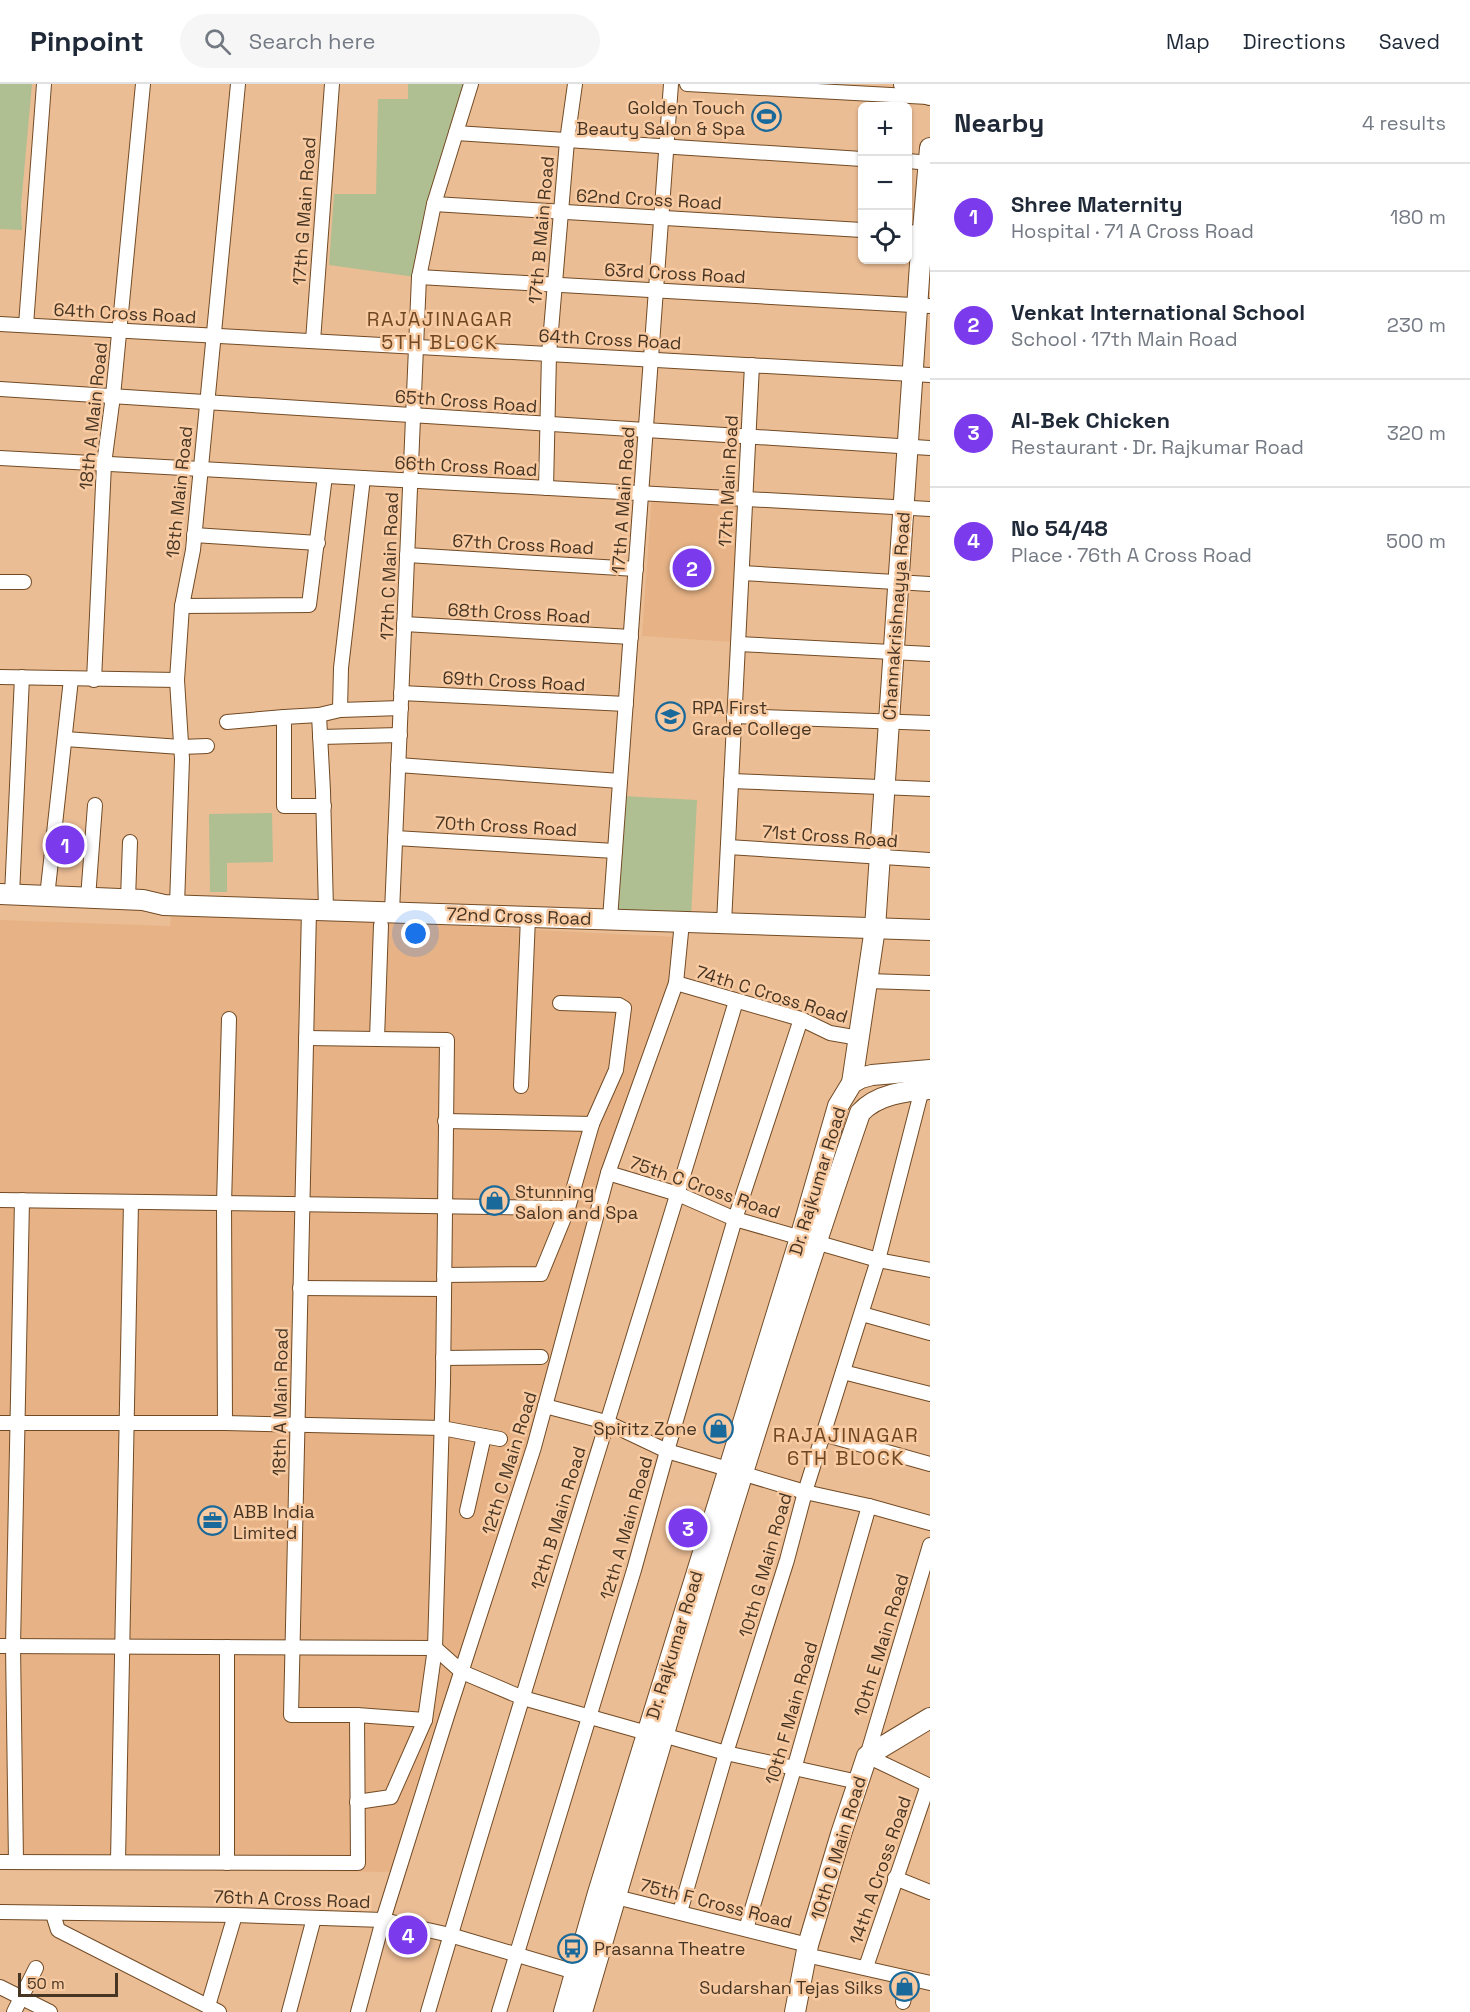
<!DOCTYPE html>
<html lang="en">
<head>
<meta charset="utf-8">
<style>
  body { margin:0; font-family:"Space Grotesk",sans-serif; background:#f6f6f7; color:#1f2937 }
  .controls { position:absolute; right:18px; top:18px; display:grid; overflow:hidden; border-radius:9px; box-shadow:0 2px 4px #0004 }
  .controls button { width:54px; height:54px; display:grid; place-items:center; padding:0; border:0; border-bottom:2px solid #e0e1e3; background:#fff; color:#1f2937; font:30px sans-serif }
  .scale { position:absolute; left:18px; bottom:15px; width:100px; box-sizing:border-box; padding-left:6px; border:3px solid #473524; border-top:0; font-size:16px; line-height:21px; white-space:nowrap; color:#473524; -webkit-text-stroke:4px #f8caa1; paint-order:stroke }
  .you { position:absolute; left:416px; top:850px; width:21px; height:21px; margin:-15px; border:4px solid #fff; border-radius:50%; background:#1a73e8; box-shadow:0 0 0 9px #1a73e833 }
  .badge { display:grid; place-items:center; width:39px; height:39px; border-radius:50%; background:#7c3aed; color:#fff; font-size:20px; font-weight:700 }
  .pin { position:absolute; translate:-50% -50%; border:3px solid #fff; box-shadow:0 2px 6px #0006 }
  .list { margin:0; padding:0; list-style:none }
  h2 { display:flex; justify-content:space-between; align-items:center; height:78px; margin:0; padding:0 24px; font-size:26px }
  h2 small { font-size:20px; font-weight:400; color:#747a83 }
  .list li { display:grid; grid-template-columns:39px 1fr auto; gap:18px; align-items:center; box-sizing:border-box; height:108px; padding:0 24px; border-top:2px solid #e0e1e3 }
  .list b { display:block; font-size:22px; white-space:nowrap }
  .list p { margin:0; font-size:20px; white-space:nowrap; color:#747a83 }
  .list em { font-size:20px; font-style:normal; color:#747a83 }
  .icon { flex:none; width:33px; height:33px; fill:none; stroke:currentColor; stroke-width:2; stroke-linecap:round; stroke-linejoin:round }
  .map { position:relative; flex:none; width:930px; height:1928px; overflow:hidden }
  header { display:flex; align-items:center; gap:36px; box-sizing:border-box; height:84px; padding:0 30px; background:#fff; border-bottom:2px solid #e0e1e3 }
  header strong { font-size:28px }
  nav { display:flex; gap:33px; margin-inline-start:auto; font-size:21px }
  .search { width:420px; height:54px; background:#f6f6f7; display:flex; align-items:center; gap:15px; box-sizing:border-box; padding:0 21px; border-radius:33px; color:#747a83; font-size:22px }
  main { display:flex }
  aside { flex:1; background:#fff }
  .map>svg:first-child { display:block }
  .built { fill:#e7b386 }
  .green { fill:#b0bf91 }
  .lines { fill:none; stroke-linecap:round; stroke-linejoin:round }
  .street-casing { stroke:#724b25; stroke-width:16 }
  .secondary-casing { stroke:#724b25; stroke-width:22 }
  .street { stroke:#fff; stroke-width:14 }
  .secondary { stroke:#fff; stroke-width:20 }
  .labels { text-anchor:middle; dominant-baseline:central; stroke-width:5; stroke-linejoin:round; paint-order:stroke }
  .poi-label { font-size:18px; fill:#473524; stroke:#f8caa1; text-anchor:start }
  .street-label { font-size:18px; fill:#473524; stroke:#f8caa1 }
  .neighbourhood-label { font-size:20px; letter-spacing:1.5px; fill:#6f4722; stroke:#f8caa1 }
</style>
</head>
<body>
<header>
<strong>Pinpoint</strong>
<div class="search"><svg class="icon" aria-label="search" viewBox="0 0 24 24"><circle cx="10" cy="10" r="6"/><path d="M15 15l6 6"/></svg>Search here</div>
<nav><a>Map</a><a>Directions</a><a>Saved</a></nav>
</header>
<main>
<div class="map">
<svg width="930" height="1928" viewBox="0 0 930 1928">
  <rect width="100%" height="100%" fill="#ebbd95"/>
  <g class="built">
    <polygon points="652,410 742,416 732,558 642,552"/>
    <polygon points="171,829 225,830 677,853 669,902 395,1788 0,1784 0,836 170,842"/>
  </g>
  <g class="green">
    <polygon points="0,0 32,0 21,122 22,146 0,145"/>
    <polygon points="408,0 468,0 415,193 329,181 334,110 376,110 378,15 408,15"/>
    <polygon points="623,712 697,716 691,834 617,830"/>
    <polygon points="272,729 273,778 227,779 227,808 210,808 209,730"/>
  </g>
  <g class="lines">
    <defs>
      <g id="street">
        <polyline points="687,0 928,13"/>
        <polyline points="456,49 862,75"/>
        <polyline points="908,77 930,79"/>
        <polyline points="434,120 862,146"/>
        <polyline points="908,148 930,150"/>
        <polyline points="419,193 930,222"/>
        <polyline points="0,240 930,291"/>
        <polyline points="26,241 44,0"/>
        <polyline points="313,257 332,0"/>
        <polyline points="0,305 930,364"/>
        <polyline points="0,374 930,425"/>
        <polyline points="546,404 549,270 567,57 575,0"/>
        <polyline points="194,451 318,459"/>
        <polyline points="407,471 636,485"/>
        <polyline points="742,489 930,500"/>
        <polyline points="0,498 24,498"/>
        <polyline points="182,522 309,521 325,392"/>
        <polyline points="404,540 631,553"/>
        <polyline points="738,560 930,570"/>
        <polyline points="0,593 177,596"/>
        <polyline points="94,596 104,380 113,312 143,0"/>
        <polyline points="401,609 626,620"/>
        <polyline points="340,626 341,584 363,394"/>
        <polyline points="319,631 284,633 284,722 324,722"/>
        <polyline points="734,632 930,639"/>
        <polyline points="227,638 284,633"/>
        <polyline points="320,653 400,651"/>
        <polyline points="65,655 181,663 207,662"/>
        <polyline points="398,681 620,697"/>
        <polyline points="731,697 930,705"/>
        <polyline points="395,754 615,767"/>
        <polyline points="728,763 930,776"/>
        <polyline points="12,811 22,593"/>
        <polyline points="47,813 71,595"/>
        <polyline points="88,814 95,721"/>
        <polyline points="128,815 130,758"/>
        <polyline points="177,821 182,675 177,596 182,522 193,466 238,0"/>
        <polyline points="309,826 291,1631 357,1631 425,1636"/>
        <polyline points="326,826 323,707 319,631 340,626 401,624"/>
        <polyline points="392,828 419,193 434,120 471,0"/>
        <polyline points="610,835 671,0"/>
        <polyline points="724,839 752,281"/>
        <polyline points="867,897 930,899"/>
        <polyline points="676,899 801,935 830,949 859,954"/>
        <polyline points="306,954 447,956 443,1299 435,1564 425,1636 391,1713 357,1718"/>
        <polyline points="377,955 381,841"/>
        <polyline points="521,1002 528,833"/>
        <polyline points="445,1037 592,1040"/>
        <polyline points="608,1089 678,1110 735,1135 878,1176 930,1186"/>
        <polyline points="0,1116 568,1124 592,1040 616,986 624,924 619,921 560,919"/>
        <polyline points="444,1191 541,1190 568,1124"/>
        <polyline points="300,1204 444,1205"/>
        <polyline points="862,1230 930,1249"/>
        <polyline points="443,1274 541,1273"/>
        <polyline points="843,1288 930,1310"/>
        <polyline points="545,1322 606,1338 667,1367 805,1408 869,1422 930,1439"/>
        <polyline points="0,1339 225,1339 442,1344 500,1355"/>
        <polyline points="225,1339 224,1120 229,935"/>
        <polyline points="823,1350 930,1380"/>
        <polyline points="467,1427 484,1352"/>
        <polyline points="930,1461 867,1672 930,1702"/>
        <polyline points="0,1562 435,1564 462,1588 523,1614 647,1649"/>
        <polyline points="227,1563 227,1779"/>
        <polyline points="663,1651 726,1669 858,1698"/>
        <polyline points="118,1777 131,1118"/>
        <polyline points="0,1778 358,1779 357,1631"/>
        <polyline points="16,1778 13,1562 22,1116"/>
        <polyline points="895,1794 930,1808"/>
        <polyline points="616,1813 808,1861"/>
        <polyline points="0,1828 235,1831 383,1836 450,1851 575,1888"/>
        <polyline points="680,1828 726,1669 787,1476 805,1408 878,1176 922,1005"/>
        <polyline points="53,1830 58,1846 219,1928"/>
        <polyline points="746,1845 794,1685 869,1422"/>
        <polyline points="806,1871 930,1899"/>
        <polyline points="866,1883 928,1701"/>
        <polyline points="0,1903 50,1928"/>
        <polyline points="903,1918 909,1894"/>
        <polyline points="208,1922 235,1831"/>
        <polyline points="14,1928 36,1884"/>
        <polyline points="289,1928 314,1834"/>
        <polyline points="358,1928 383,1836 447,1632 534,1363 608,1089 676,899 682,838"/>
        <path d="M428 1928C527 1590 635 1254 736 917"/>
        <polyline points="499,1928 634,1486 667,1367 735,1135 801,935"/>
      </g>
      <g id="secondary">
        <polyline points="904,0 930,11"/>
        <polyline points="0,810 143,816 164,821 930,846"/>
        <polyline points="852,999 875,844 920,180 930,64"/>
        <polyline points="564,1928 598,1809 800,1154 838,1022 852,999 861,994 872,991 930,986"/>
        <path d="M582 1928C670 1627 758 1326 860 1029 877 1010 906 1007 930 1005"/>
        <polyline points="795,1928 808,1861 841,1750 867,1672 930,1634"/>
      </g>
    </defs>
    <use href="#street" class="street-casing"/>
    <use href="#secondary" class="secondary-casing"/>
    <use href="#street" class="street"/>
    <use href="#secondary" class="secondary"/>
  </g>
  <defs>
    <symbol id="stadium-ring" viewBox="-11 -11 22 22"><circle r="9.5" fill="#f8caa1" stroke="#1a699b" stroke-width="1.5"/><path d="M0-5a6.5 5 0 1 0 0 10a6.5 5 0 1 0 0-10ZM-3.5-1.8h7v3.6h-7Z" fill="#1a699b"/></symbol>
    <symbol id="university-ring" viewBox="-11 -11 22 22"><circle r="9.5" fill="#f8caa1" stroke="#1a699b" stroke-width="1.5"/><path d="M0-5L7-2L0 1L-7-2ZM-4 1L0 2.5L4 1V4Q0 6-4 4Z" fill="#1a699b"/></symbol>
    <symbol id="shop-ring" viewBox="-11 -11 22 22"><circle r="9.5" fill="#f8caa1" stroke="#1a699b" stroke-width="1.5"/><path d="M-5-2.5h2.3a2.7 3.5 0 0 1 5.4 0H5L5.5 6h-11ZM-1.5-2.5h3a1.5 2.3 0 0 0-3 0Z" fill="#1a699b"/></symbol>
    <symbol id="office-ring" viewBox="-11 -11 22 22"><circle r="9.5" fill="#f8caa1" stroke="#1a699b" stroke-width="1.5"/><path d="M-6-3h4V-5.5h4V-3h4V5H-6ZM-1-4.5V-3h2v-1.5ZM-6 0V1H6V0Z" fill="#1a699b"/></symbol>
    <symbol id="bus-ring" viewBox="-11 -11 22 22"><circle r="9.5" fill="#f8caa1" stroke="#1a699b" stroke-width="1.5"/><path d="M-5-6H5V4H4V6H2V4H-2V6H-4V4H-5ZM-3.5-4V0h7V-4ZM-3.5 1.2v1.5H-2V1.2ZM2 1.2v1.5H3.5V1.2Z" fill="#1a699b"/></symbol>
  </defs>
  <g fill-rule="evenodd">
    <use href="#stadium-ring" x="750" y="16" width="33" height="33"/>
    <use href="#university-ring" x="654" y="616" width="33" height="33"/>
    <use href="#shop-ring" x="478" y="1100" width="33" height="33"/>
    <use href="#shop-ring" x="702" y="1328" width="33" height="33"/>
    <use href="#office-ring" x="196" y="1420" width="33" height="33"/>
    <use href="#bus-ring" x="556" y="1848" width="33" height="33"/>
    <use href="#shop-ring" x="888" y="1886" width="33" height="33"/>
  </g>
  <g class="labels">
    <g class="poi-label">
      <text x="745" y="23" text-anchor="end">Golden Touch<tspan x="745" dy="21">Beauty Salon &amp; Spa</tspan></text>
      <text x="692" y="623">RPA First<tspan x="692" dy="21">Grade College</tspan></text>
      <text x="515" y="1107">Stunning<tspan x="515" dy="21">Salon and Spa</tspan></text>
      <text x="697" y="1344" text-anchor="end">Spiritz Zone</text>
      <text x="233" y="1427">ABB India<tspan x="233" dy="21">Limited</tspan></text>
      <text x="594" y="1864">Prasanna Theatre</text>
      <text x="883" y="1903" text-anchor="end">Sudarshan Tejas Silks</text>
    </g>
    <g class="street-label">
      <text transform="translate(649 115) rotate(3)">62nd Cross Road</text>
      <text transform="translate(304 127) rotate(-86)">17th G Main Road</text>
      <text transform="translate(541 146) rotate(-85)">17th B Main Road</text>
      <text transform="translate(675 189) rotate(3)">63rd Cross Road</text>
      <text transform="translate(125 229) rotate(3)">64th Cross Road</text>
      <text transform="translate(610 255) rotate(3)">64th Cross Road</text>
      <text transform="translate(466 317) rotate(4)">65th Cross Road</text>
      <text transform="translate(93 332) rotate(-84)">18th A Main Road</text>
      <text transform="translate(466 382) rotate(3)">66th Cross Road</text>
      <text transform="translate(728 397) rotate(-87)">17th Main Road</text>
      <text transform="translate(179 408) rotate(-84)">18th Main Road</text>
      <text transform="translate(623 416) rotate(-86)">17th A Main Road</text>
      <text transform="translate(523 460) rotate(3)">67th Cross Road</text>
      <text transform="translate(389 482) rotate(-88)">17th C Main Road</text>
      <text transform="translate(519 529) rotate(3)">68th Cross Road</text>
      <text transform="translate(896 532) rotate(-86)">Channakrishnayya Road</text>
      <text transform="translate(514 597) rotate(3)">69th Cross Road</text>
      <text transform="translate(506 742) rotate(3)">70th Cross Road</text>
      <text transform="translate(830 752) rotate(4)">71st Cross Road</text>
      <text transform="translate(519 832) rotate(2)">72nd Cross Road</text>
      <text transform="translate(772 910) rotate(17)">74th C Cross Road</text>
      <text transform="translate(817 1097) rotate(-73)">Dr. Rajkumar Road</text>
      <text transform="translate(705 1103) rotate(19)">75th C Cross Road</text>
      <text transform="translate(280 1318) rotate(-89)">18th A Main Road</text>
      <text transform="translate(509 1379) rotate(-73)">12th C Main Road</text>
      <text transform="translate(558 1434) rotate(-73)">12th B Main Road</text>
      <text transform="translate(626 1444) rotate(-74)">12th A Main Road</text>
      <text transform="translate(765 1481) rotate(-74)">10th G Main Road</text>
      <text transform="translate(674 1561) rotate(-73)">Dr. Rajkumar Road</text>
      <text transform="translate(881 1561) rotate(-73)">10th E Main Road</text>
      <text transform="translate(791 1629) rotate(-74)">10th F Main Road</text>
      <text transform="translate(838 1764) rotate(-73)">10th C Main Road</text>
      <text transform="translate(880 1786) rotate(-71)">14th A Cross Road</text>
      <text transform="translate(292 1815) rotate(2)">76th A Cross Road</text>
      <text transform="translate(716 1819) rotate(14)">75th F Cross Road</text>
    </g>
    <g class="neighbourhood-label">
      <text x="440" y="235">RAJAJINAGAR<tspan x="440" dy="23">5TH BLOCK</tspan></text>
      <text x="846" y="1351">RAJAJINAGAR<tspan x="846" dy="23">6TH BLOCK</tspan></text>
    </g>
  </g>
</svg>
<div class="controls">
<button>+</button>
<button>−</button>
<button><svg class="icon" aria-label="locate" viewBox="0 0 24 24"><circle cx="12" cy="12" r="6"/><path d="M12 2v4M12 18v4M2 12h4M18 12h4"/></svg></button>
</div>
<div class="scale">50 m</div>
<div class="you"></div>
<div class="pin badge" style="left:65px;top:761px">1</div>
<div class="pin badge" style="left:692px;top:484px">2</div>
<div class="pin badge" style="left:688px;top:1444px">3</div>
<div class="pin badge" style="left:408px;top:1851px">4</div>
</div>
<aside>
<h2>Nearby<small>4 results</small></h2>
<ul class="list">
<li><span class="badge">1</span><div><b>Shree Maternity</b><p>Hospital · 71 A Cross Road</p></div><em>180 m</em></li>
<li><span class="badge">2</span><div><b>Venkat International School</b><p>School · 17th Main Road</p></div><em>230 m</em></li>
<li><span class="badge">3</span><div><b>Al-Bek Chicken</b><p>Restaurant · Dr. Rajkumar Road</p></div><em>320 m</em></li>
<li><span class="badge">4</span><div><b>No 54/48</b><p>Place · 76th A Cross Road</p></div><em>500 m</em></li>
</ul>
</aside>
</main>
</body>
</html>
